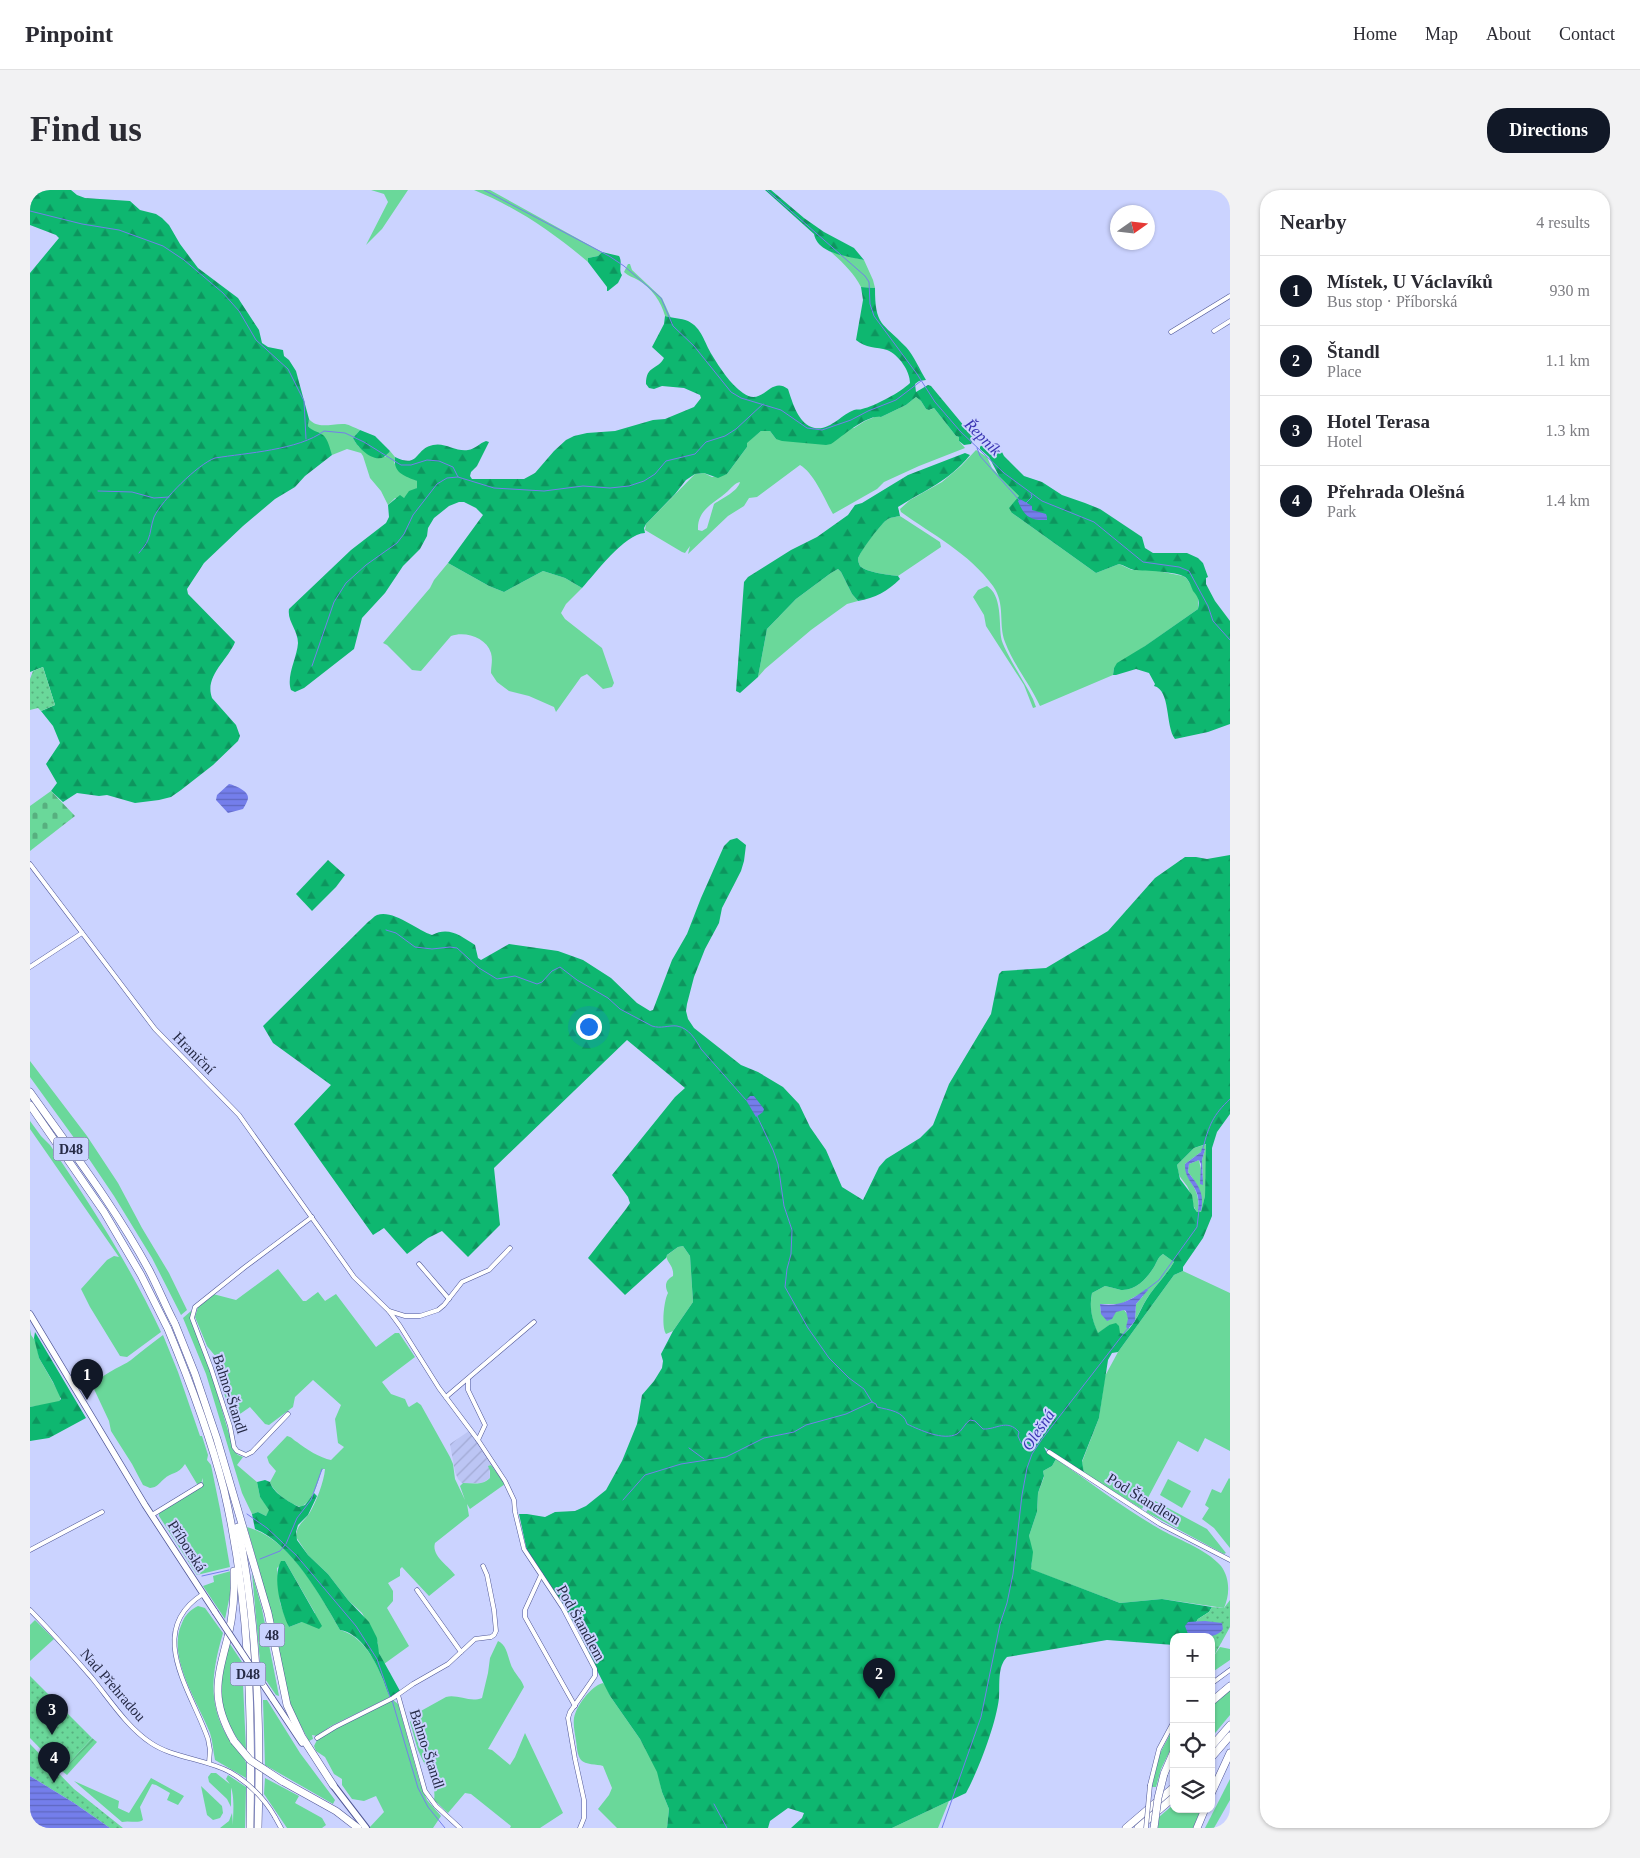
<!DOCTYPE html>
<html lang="en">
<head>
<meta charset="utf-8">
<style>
  body { margin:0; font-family:"Times New Roman",serif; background:#f2f2f3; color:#2b2b33 }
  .controls { position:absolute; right:15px; bottom:15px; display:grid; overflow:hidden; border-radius:10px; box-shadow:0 1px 4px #0004 }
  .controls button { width:45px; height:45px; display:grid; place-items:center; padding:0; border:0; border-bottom:1px solid #e1e1e2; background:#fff; color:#2b2b33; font:25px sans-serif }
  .compass { position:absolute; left:1080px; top:15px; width:45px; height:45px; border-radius:50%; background:#fff; box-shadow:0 1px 4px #0004; rotate:76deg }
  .you { position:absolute; left:558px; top:836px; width:18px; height:18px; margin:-12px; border:4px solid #fff; border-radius:50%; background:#1a73e8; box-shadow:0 0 0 8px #1a73e833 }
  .badge { display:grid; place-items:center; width:32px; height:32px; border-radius:50%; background:#111827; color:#fff; font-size:16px; font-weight:700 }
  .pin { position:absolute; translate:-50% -41px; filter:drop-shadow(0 1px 2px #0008) }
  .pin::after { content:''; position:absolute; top:26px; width:18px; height:15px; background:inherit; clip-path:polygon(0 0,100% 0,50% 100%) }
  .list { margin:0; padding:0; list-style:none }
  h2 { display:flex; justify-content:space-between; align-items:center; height:65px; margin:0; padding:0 20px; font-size:21px }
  h2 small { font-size:16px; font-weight:400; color:#7c7c81 }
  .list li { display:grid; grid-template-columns:32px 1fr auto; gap:15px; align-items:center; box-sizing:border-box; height:70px; padding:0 20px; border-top:1px solid #e1e1e2 }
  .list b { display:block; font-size:19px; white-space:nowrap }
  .list p { margin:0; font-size:16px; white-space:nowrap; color:#7c7c81 }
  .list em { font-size:16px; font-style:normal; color:#7c7c81 }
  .icon { flex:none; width:28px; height:28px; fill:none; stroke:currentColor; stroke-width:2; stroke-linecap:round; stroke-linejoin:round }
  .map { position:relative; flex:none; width:1200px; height:1638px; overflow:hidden; border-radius:20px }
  header { display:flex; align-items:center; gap:30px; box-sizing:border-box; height:70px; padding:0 25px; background:#fff; border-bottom:1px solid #e1e1e2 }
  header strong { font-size:24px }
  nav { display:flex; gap:28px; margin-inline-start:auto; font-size:18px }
  .intro { display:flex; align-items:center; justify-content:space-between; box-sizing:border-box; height:120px; padding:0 30px }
  h1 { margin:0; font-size:35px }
  .button { padding:12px 22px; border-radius:20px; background:#111827; color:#fff; font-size:18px; font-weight:700 }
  main { display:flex; gap:30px; padding:0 30px }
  aside { flex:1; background:#fff; border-radius:20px; box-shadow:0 1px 4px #0004 }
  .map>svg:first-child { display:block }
  .industrial { fill:url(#industrial-furrows) }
  .grass { fill:#6ad89a; fill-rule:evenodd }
  .forest { fill:url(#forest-firs); fill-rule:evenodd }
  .cemetery { fill:url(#cemetery-stones) }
  .park { fill:url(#park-dots) }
  .garden { fill:url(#garden-furrows) }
  .water { fill:url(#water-rules) }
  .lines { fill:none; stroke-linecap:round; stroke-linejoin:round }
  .stream { stroke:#747eeb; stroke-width:1 }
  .minor-casing { stroke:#4f5696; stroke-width:5 }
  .secondary-casing { stroke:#4f5696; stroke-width:7 }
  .primary-casing { stroke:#4f5696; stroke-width:8 }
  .motorway-casing { stroke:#4f5696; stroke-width:8 }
  .minor { stroke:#fff; stroke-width:4 }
  .secondary { stroke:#fff; stroke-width:5.5 }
  .primary { stroke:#fff; stroke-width:6 }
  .motorway { stroke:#fff; stroke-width:7 }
  .minor-bridge-casing { stroke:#4f5696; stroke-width:5; stroke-linecap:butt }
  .secondary-bridge-casing { stroke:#4f5696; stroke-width:7; stroke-linecap:butt }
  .motorway-bridge-casing { stroke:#4f5696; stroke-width:8; stroke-linecap:butt }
  .minor-bridge { stroke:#fff; stroke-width:4 }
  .secondary-bridge { stroke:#fff; stroke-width:5.5 }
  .motorway-bridge { stroke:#fff; stroke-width:7 }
  .labels { text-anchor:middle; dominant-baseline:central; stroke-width:4; stroke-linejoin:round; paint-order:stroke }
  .shield { fill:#cbd3ff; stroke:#585d7e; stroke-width:1 }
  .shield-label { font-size:14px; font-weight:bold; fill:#262a46 }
  .street-label { font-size:15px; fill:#262a46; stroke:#cbd3ff }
  .water-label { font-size:16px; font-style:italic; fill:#3b35b3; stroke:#cbd3ff }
</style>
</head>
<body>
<header>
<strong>Pinpoint</strong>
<nav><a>Home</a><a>Map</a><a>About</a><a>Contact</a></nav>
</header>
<div class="intro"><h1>Find us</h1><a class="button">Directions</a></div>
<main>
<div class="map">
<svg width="1200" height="1638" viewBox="0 0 1200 1638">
  <defs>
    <pattern id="industrial-furrows" width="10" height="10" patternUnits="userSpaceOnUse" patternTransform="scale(1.25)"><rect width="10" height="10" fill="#bcc5f4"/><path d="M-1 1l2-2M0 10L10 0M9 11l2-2" fill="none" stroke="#a1a9d3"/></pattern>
    <pattern id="forest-firs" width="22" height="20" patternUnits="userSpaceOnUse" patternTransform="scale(1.25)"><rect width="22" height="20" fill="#0eb770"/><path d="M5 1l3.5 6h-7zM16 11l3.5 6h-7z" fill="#0d955e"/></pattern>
    <pattern id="cemetery-stones" width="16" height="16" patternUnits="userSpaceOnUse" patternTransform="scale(1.25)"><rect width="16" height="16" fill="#6ad89a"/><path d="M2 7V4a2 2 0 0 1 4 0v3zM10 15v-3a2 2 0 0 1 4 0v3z" fill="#57af7f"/></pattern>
    <pattern id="park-dots" width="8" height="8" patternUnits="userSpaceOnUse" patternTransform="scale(1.25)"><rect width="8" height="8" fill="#6ad89a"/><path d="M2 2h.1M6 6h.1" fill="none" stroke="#57af7f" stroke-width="1.8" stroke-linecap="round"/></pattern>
    <pattern id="garden-furrows" width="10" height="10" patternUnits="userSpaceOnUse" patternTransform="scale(1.25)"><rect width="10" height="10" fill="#6ad89a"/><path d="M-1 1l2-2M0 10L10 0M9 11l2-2" fill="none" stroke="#57af7f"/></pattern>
    <pattern id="water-rules" width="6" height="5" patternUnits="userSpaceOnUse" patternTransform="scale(1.25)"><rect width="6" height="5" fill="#747eeb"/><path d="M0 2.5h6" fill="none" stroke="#5f67c0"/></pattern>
  </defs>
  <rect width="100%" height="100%" fill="#cbd3ff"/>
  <polygon class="industrial" points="439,1241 461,1275 459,1276 460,1288 452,1293 432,1293 428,1289 425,1282 420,1254"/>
  <g class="grass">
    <polygon points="341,0 378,0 352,39 336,55 358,12 354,4"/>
    <path d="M444 0H460L572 62 568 66 558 68V72C524 43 486 17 444 0Z"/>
    <path d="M801 62 834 70 843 90 845 98 831 97C824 83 813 73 801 62Z"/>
    <path d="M598 74H600L602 80 632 108 641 128 635 126C631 112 622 98 608 90 603 87 598 86 594 82Z"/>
    <path d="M886 207 891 211 896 219 900 220 904 218 926 246 929 247V251L935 258 889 276 854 292 847 299 803 324C795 310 784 283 770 275L727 307 719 308 714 316 698 326 658 364 660 356 655 363 652 362 615 340 616 334 665 284 674 283 682 287 697 284 717 257 716 253 731 241H740L746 249 824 238 835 231 847 226 851 227 876 215ZM710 292C708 301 693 308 684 314L677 338 672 341 668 340C667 319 685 313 698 301 702 297 705 293 710 292Z"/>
    <path d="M279 229C288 240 302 233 315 234 320 235 325 238 330 240L323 248C329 261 341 265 355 267L360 261 365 267 364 273 387 291V298L374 308H365L358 315 351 301 340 288 333 266 331 263 317 259 302 265 292 245 282 241 278 236Z"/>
    <path d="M946 260 957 267 962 278 989 306 982 323 1066 383 1089 374 1102 380H1123L1153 386 1157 389 1168 407V419L1084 478 1083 485 1010 516C1000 494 983 474 975 452 968 433 976 415 963 396 939 363 903 345 871 322L870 319 880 310 912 292 931 276Z"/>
    <path d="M870 326 910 352 911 357 868 386C859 385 835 382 830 376 829 374 828 371 828 369 829 362 852 332 858 329 862 327 866 327 870 326Z"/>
    <path d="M418 373 459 396 474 402 513 381 535 388 552 398 536 414 531 423 535 429 572 458 584 493 582 497 573 499 557 484 551 487 526 522 524 517 499 506 479 501 467 492 461 483C461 476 463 470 461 463 456 447 435 441 421 446L391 481 382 480 357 455 353 453 400 398 404 390Z"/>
    <polygon points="808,379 811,382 822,404 828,411 817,414 781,440 735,479 728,487 737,439 766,409 801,383"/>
    <path d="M957 396C972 405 969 432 971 447 972 458 997 496 1003 509L1006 517 1003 518 994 495 956 436 954 425 943 407 948 400Z"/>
    <polygon points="0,871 57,946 88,993 112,1038 139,1083 157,1120 151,1125 122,1068 84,1006 55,963 0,887"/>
    <path d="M0 931 11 946 20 955C62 1017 99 1074 131 1142L97 1167 90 1166 60 1117 51 1099 77 1070 84 1066 89 1067 0 939Z"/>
    <path d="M1177 954 1175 1006 1171 1023 1167 1022C1161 1014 1162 1004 1157 996 1150 986 1149 988 1147 975L1164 958ZM1175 959 1172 970 1173 990 1169 970 1159 974 1158 982C1167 993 1174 1006 1171 1021L1168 1020C1171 998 1157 994 1155 974Z"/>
    <path d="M653 1056 660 1066 663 1112 643 1141 636 1144C631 1137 634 1110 638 1103 634 1095 636 1090 643 1086 644 1076 638 1074 636 1066L648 1057Z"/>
    <path d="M1133 1064 1144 1072C1137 1084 1128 1093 1120 1104 1110 1117 1107 1133 1094 1144L1090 1143 1079 1135 1068 1144C1062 1130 1059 1118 1062 1103L1075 1096C1081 1097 1086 1099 1091 1100 1106 1101 1117 1088 1124 1077 1127 1072 1128 1067 1133 1064ZM1108 1105 1113 1106 1106 1114 1105 1131 1099 1139 1098 1125 1094 1120 1071 1124 1070 1114H1091Z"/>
    <path d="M248 1079 273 1111H276L288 1102 295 1111 306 1104 346 1157 365 1143H369L385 1167 352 1192 361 1204 375 1209 378 1216 379 1217 387 1212 391 1215 420 1267 423 1274 425 1289 435 1310 430 1296 433 1293C443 1293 452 1296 460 1288V1281L458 1276 461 1275 475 1294 440 1319 437 1314 439 1326 405 1353C401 1366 419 1376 425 1385L399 1406 372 1377 370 1379V1386L358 1393 363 1401V1411L357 1418 379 1456 354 1474 347 1458 348 1453 332 1423 318 1410 298 1384 278 1365 266 1347C266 1336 273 1332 279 1324 286 1312 294 1292 295 1279H293L291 1282C287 1295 283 1310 271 1317 261 1315 243 1302 240 1292L246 1281 239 1273 237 1267 257 1246C262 1247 262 1249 267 1252 276 1259 290 1268 301 1270L314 1257 308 1253 305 1229 311 1215 283 1190 265 1207 263 1217 239 1235 235 1234 220 1217 210 1224 202 1221 198 1215 187 1182 186 1167 177 1156 165 1127 168 1117 183 1104 206 1110Z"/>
    <polygon points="1153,1081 1200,1103 1200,1261 1175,1248 1168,1262 1148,1251 1112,1319 1054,1283 1052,1272 1069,1228 1075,1186 1088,1162 1144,1085"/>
    <polygon points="161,1121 161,1129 182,1186 204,1261 208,1265 213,1267 207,1275 227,1292 230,1307 240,1320 236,1326 228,1322 222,1324 212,1303 176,1184 153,1128"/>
    <polygon points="0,1139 1,1145 6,1152 9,1168 30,1205 30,1210 27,1213 0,1217"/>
    <path d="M133 1145 148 1182 170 1246H172L178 1265 177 1270 181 1275 190 1319 200 1377 167 1385 129 1326V1323L170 1297 172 1298 173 1288 171 1293 167 1294 155 1274C148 1285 141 1282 134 1289 128 1294 128 1297 120 1298L113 1295 102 1274 81 1241 79 1231 64 1199C66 1185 92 1177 101 1170 111 1162 122 1153 133 1145Z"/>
    <path d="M1026 1269C1060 1292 1093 1318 1128 1338 1148 1350 1175 1358 1191 1376 1200 1388 1200 1405 1194 1418L1132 1409 1090 1413 1000 1379 1002 1373 999 1346 1007 1322 1008 1303 1014 1287 1013 1281 1022 1276Z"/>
    <polygon points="1199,1288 1200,1289 1200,1358 1184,1338 1172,1329 1179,1318 1175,1315 1182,1299 1191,1303"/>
    <polygon points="1138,1289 1161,1301 1152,1318 1130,1305"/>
    <polygon points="1125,1311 1177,1339 1196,1363 1194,1364 1116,1322"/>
    <path d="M217 1337C260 1349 289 1403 310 1440 330 1445 344 1467 351 1485 355 1493 356 1500 360 1507L301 1536 287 1546 282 1545 283 1549 279 1551 264 1523 258 1507 236 1404ZM255 1371 285 1423 276 1432H272L259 1437 250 1413 247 1378Z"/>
    <polygon points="201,1381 201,1400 195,1429 173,1396 184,1392 183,1386"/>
    <polygon points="222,1383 232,1419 249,1506 246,1505 231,1483"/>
    <path d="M168 1416 175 1418 193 1443C182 1481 177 1512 198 1548 202 1555 215 1567 216 1573 217 1577 216 1583 216 1588L185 1570C183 1561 183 1552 180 1543 168 1512 136 1466 152 1433 155 1425 160 1420 168 1416Z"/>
    <polygon points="5,1430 24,1449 0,1471 0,1435"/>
    <path d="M198 1451 212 1472 216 1560C184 1521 190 1496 198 1451Z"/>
    <path d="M468 1451C478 1455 478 1471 483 1479 486 1485 492 1490 494 1497L458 1559 462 1560 480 1575 485 1567 495 1543 533 1623 510 1638H480L481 1636 441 1604 435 1603 418 1623 404 1610C407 1593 394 1575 388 1560 385 1551 383 1542 380 1532L389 1522 416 1507C428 1504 440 1513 452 1508L458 1483 460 1468Z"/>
    <polygon points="1190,1457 1200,1459 1200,1470 1181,1483 1181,1470"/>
    <path d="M573 1493 576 1496 580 1506 610 1549 628 1582 632 1602 639 1619 637 1638H587L568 1619 579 1605 582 1598 573 1576C567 1574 555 1575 551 1570 547 1565 547 1557 546 1551 545 1543 543 1536 544 1528 546 1516 561 1496 573 1493Z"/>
    <polygon points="1200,1500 1200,1525 1181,1548 1181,1516"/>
    <polygon points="233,1510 237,1510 270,1563 305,1610 303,1614 235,1575"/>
    <polygon points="363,1510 368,1514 390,1593 397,1610 411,1626 403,1638 339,1638 354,1622 346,1606 334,1611 322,1609 312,1595 312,1589 304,1584 295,1567 286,1561 284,1556 287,1550 314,1533"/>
    <polygon points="1144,1537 1144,1552 1131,1579 1126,1597 1122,1597 1128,1567"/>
    <polygon points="181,1583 186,1583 201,1595 201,1617 197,1609 179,1592 178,1587"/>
    <path d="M198 1585 216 1597 215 1638H190L199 1631 202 1623 203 1635C203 1620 206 1599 196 1589Z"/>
    <path d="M121 1588 154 1606 148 1615 137 1610 140 1603 126 1595 122 1594 110 1617 113 1630C107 1634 100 1630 92 1632L44 1591 89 1611 88 1618 99 1623Z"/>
    <polygon points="235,1588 269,1606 265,1613 292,1628 296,1635 292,1638 257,1638 234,1604"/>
    <polygon points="1200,1589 1200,1610 1184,1638 1175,1638"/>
    <polygon points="171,1596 192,1616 193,1623 190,1628 183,1630 177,1625"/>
    <polygon points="919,1611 908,1638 862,1638"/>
    <polygon points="1144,1614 1144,1619 1171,1619 1163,1638 1128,1638 1129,1627"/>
  </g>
  <g class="forest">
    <path d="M0 0H41L47 5 55 8 100 11 110 20 126 24 132 28 139 35 150 54 168 78 208 108 229 140 232 153 238 157 253 160 254 166 259 170 266 181 279 229 278 236C282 241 287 241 293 245 298 249 300 259 302 265L275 286 265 297 245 309 213 336 174 373 157 399 158 404 205 452C198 470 174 486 182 508L206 535 210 546 208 551 183 575 151 600 141 607 129 610 105 613 77 605 69 606 47 603 33 612 21 601 27 593 16 574 30 553 23 536 11 521 25 515 13 477 0 482V83L29 48 26 45 0 35Z"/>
    <path d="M735 0H741L774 28 794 42 824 58 834 70C817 66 788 64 784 44Z"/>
    <path d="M572 62 589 66C593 72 588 80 592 85L588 93 578 101H577V97L558 72V68L568 66Z"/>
    <path d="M831 97 845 98C845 136 852 132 876 157 884 166 890 180 896 190L889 191 885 194 886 202 898 195 901 196 944 248 941 254 934 255 929 251V247L926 246 904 218 899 220 896 219 891 211 886 207 876 215 851 227C837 224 813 246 801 254L796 255 752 251 746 249 740 241H731L717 253V257L697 284 688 288 674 283 665 284 656 290 645 304 616 334 614 338 615 343C594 344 566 383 552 398L535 388 513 381 474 402 459 396 418 373 453 325 446 318 434 312H429L419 316 404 328 398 338 397 346 390 359 373 376 355 403 332 428 324 459 274 498 265 502 261 500C256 486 267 468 268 453 268 440 257 431 259 419L321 360 356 333 359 327 358 315 370 305 374 308 379 301 387 298V291C374 286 363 283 365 267 390 279 384 259 403 255 415 252 426 262 438 260 445 259 450 253 456 251L459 252 447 276 441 282 440 286 442 289H494L505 283 524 261 536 250 544 246 557 243 585 241 623 230 635 229 664 217 671 208 670 205 654 198 632 196 624 199 619 198 616 194C616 175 628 180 634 168L622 157 634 134 635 126C642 128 651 128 658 131 672 138 674 152 682 165 690 178 700 194 713 203 733 218 740 185 758 199 762 211 767 229 779 236 797 245 810 225 824 220 827 219 830 220 832 219 845 216 871 202 880 193 880 181 869 165 857 160 847 157 835 158 826 150L833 110Z"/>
    <path d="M330 240 345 246 360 261C359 263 355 266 354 267 343 273 327 257 323 248Z"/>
    <path d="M954 251 967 261 971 260 974 266 994 286 1012 292 1032 305 1055 313 1070 319 1112 347 1115 358 1123 363H1157L1168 368 1173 373 1178 387 1176 388V394L1185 411 1200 431V534L1178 542 1145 549C1135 536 1141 500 1124 496L1125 494 1119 483 1106 479 1086 485H1083L1084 478 1087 473 1115 456 1168 419C1170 410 1168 407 1163 401 1161 396 1159 390 1155 387 1146 381 1115 381 1104 380 1099 379 1094 375 1089 374L1066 383 982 323 979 318 989 306 969 286 959 267 950 259V257Z"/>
    <path d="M935 263 940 265C919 291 895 300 868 317L870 326C866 327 862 327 858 329 852 332 829 363 828 369 828 371 829 374 830 376 835 382 859 385 868 386L870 389C858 401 845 408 828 411L822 404 811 382 808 379 801 383 766 409 737 439 728 487 710 503 706 501 714 392 718 387 761 360 787 347 818 325 825 315 832 313 878 285Z"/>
    <path d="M707 648 716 655 714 671 711 681 692 718 689 733 675 759 664 787 657 814 656 821 658 829 664 838 711 875 728 882 753 897 769 914 780 937 796 960 812 997 833 1010 849 977 856 969 890 948 903 935 919 894 961 824 969 784 972 781 1016 778 1078 741 1125 688 1155 667H1166L1177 669 1200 665V924L1187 942 1182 958V1026L1173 1048 1153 1077V1081L1144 1085 1088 1162 1082 1163 1078 1170 1069 1228 1052 1271 1054 1283 1014 1257 1017 1263 1026 1269 1022 1276 1013 1281 1014 1286 1008 1303 1007 1322 999 1346 1003 1362 1001 1379 1090 1413 1132 1409 1182 1417 1179 1422 1168 1429 1157 1447H1144V1455L1077 1450 977 1467C967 1477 970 1495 969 1508 966 1534 949 1579 936 1603L862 1638H761L772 1628 774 1623 758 1618 740 1631 738 1638H637L639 1619 632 1602 627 1582 610 1549 580 1506 538 1423 497 1361 489 1324H497L515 1327 525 1322 545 1321 556 1316 576 1300 592 1271 607 1234 612 1205 624 1191 632 1178 633 1171 631 1164 643 1141 663 1112 660 1066 653 1056 648 1057 637 1065 636 1068 595 1105 558 1068 596 1019 600 1013 598 1007 582 985 645 907 655 898 597 850 464 978 470 1035 438 1067 412 1041 398 1048 377 1064 354 1038 343 1045 264 934 301 895 243 853 233 836 338 732C341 730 344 726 347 725 363 719 387 740 402 745 419 736 431 746 445 755L448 768 451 770 479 754 528 761 553 770 581 788 607 813 620 821 623 820 642 770 657 744 671 708 694 656 700 650ZM1176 954 1175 1006 1171 1022H1167L1164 1018 1162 1005 1150 989 1147 975 1164 958ZM1133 1064 1144 1072C1137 1084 1128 1093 1120 1104 1110 1118 1107 1133 1094 1144L1090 1143 1089 1136 1086 1133 1079 1135 1068 1143C1062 1130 1059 1117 1062 1103L1075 1096C1081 1097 1086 1099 1091 1100 1106 1101 1117 1088 1124 1077 1127 1072 1128 1067 1133 1064Z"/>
    <polygon points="298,670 315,685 306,697 282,721 266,704"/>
    <polygon points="5,1142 56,1228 19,1248 0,1251 0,1217 29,1211 31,1209 23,1192 9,1168 4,1148"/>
    <path d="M235 1290 240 1292C243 1303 259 1312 269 1317L275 1315 284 1303 287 1306 278 1325 268 1335 266 1342 267 1350 278 1365 298 1384 318 1410 339 1432 347 1448 349 1463 370 1501 360 1507C356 1500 355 1493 351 1485 344 1468 330 1443 310 1440 292 1408 261 1353 225 1339L222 1324 228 1322 236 1326 239 1320 230 1307 227 1292Z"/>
    <path d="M251 1371H255L292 1436 289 1439 272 1432 259 1437C251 1421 242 1387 251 1371Z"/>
  </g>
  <polygon class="cemetery" points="21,601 45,626 0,661 0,616"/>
  <g class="park">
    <polygon points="13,477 25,515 11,521 8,518 0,520 0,489 3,481"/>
    <polygon points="1200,1410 1200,1437 1185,1464 1181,1464 1181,1447 1157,1447 1168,1429 1179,1422 1182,1417 1194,1418"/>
    <polygon points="0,1486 62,1548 32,1581 0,1548"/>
    <polygon points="0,1554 44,1599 93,1638 80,1638 44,1613 0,1586"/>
  </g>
  <polygon class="garden" points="62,1548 67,1552 37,1585 32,1581"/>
  <g class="water">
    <path d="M990 309 1002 316V320L1016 324 1017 327V330C1000 331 994 326 988 311Z"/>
    <path d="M199 594C204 595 219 601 218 608 218 610 215 616 213 619L198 623 186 610 187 605Z"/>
    <polygon points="720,906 724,906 734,919 733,922 726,927 716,910"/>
    <path d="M1172 958 1175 959 1172 970 1173 995 1170 994 1171 974 1169 970 1159 974 1158 982C1168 995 1175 1003 1171 1021L1168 1020C1172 995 1154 994 1155 974L1171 962Z"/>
    <path d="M1116 1099 1118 1100 1106 1114 1105 1131 1098 1139 1096 1137 1098 1129 1096 1121 1094 1120 1086 1122 1082 1129 1077 1131 1071 1124 1070 1114C1089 1117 1102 1110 1116 1099Z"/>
    <path d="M1175 1431 1192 1433 1193 1439C1186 1450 1169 1446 1158 1444L1155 1436 1158 1432Z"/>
    <polygon points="0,1586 44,1613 80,1638 0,1638"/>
  </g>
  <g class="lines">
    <g class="stream">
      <polyline points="454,0 579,66 594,76 631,108 643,136 664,156 701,202 711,208 751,220 777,238 792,240 821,230 838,221 866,210 891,191"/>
      <polyline points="737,0 835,86 839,92 840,114 844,126 887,184 905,212 930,241 974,283 1012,311 1064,332 1113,372 1149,377 1159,381 1178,416 1183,431 1200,450"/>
      <polyline points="0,21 52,34 89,40 133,56 154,70 193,103 209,121 226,150 258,179 274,211 276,249"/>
      <polyline points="947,258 950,266 990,311"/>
      <polyline points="68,301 102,302 124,308 139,307"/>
      <polyline points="996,313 1002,307 1001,304"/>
      <path d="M109 363C112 359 116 355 118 350 121 343 121 335 124 327 132 310 168 274 185 268 216 263 269 260 294 241L315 243 334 252 371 275H381L397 270 409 271 423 277 428 287 464 298 514 301 553 296 580 298 599 296 614 291 625 284 636 271 665 264 676 252 695 246 706 239 733 214"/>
      <polyline points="282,476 304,412 316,393 336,375 367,353 374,344 383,325 407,294 417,288 428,287"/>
      <path d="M356 740 366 743 385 757 402 759 420 757 427 758 449 778 467 789 485 786 507 794 512 792 522 781 530 777 547 790 578 808 590 819 622 836C631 839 639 835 647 836 659 838 666 850 671 859L716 910"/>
      <path d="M727 926 743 960 748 974 754 1016 762 1040 761 1064 757 1079 755 1097 778 1138 799 1168 819 1188 834 1199 842 1212 846 1214 847 1217C859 1220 874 1221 877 1234 890 1240 913 1251 927 1244 932 1241 935 1233 940 1230L945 1231 953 1239C966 1240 977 1228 989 1242L988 1246 991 1253 1007 1256"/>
      <path d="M1173 958C1179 935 1183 925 1200 909"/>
      <polyline points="1116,1100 1129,1090 1167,1037 1169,1020"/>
      <polyline points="659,1258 674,1269"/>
      <polyline points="593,1310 615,1285 651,1274 696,1267 734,1248 764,1242 776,1235 816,1224 842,1212"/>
      <polyline points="217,1324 237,1338 266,1365 326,1436 347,1469 360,1507"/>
      <polyline points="256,1354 267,1328 281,1310 292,1279"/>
      <polyline points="230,1369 250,1361 255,1355"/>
      <polyline points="172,1386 199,1380"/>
      <polyline points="362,1510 388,1598 398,1617 415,1638"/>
      <polyline points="684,1614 697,1638"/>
      <polyline points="912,1638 951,1527 970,1434 977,1413 983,1384 992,1305 997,1278 1002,1264 1012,1249 1098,1138"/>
    </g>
    <defs>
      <g id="minor">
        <polyline points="1184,141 1200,131"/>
        <polyline points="1141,142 1200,106"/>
        <polyline points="0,674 125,839 209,925 324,1087 359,1121 370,1136 409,1198 448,1250 475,1291 484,1310 485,1322 494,1359 533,1418 565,1479 565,1486 540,1522 538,1528 545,1569 554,1610 554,1628 550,1638"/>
        <polyline points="0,777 52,743"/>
        <polyline points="389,1074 419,1109"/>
        <polyline points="359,1121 375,1126 390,1126 408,1120 414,1115 432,1092 459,1080 480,1058"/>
        <polyline points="438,1189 438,1200 455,1235 448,1250"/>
        <polyline points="416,1207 504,1132"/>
        <polyline points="258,1224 222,1262 216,1265 207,1261 204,1257 200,1236 181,1178 162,1128 165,1117 215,1077 282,1027"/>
        <polyline points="1019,1262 1130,1334 1200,1370"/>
        <polyline points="122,1325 171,1295"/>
        <polyline points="0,1360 72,1322"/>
        <polyline points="511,1385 495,1420 495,1427 545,1516"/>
        <polyline points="387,1400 431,1462"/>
        <path d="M173 1404C114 1441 162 1502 178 1549L180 1560 179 1573"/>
        <path d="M0 1420C22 1442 42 1465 62 1488 80 1510 97 1537 121 1553 143 1568 176 1569 200 1582"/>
        <polyline points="1181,1494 1200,1480"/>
        <polyline points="368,1505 395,1601 406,1616 430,1638"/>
        <polyline points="287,1548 305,1537 363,1508 383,1494 418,1474 445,1449 461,1447 464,1445 466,1441 464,1420 457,1385 453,1376"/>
        <polyline points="1120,1595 1129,1559 1144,1531"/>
        <polyline points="245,1627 251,1638"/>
      </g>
      <g id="secondary">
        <polyline points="0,1124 115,1315 185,1422"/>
        <polyline points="242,1508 272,1553"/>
      </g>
      <polyline id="primary" points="303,1595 336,1638"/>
      <g id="motorway">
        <path d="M0 902C41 960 85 1017 119 1080 128 1097 135 1115 144 1132"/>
        <polyline points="0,915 74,1022 111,1085 137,1137"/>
        <polyline points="145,1134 165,1184 187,1249 238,1423 257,1515 272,1547 303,1595"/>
        <path d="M138 1139C160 1192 180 1245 194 1300 220 1410 222 1526 220 1638"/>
        <path d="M208 1337C228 1435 231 1538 228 1638"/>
        <polyline points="1181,1512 1200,1496"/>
        <path d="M204 1551C180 1510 187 1489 198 1447 203 1425 205 1403 204 1381"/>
        <polyline points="1181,1557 1200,1535"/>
        <polyline points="1181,1568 1200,1546"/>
        <polyline points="1134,1584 1144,1561"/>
        <polyline points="252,1591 306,1621 328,1638"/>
        <polyline points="1181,1604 1200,1563"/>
        <polyline points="1096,1638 1144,1597"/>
        <polyline points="1108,1638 1144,1607"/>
        <polyline points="1167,1638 1175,1619"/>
      </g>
    </defs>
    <use href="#minor" class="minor-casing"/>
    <use href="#secondary" class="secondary-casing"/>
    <use href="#primary" class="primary-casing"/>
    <use href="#motorway" class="motorway-casing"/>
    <use href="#minor" class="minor"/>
    <use href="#secondary" class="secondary"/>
    <use href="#primary" class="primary"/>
    <use href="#motorway" class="motorway"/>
    <defs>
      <g id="minor-bridge">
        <path d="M200 1582C219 1593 234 1608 245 1627"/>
        <polyline points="1116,1638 1120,1595"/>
      </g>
      <polyline id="secondary-bridge" points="185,1422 242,1508"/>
      <g id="motorway-bridge">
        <polyline points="204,1551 220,1570 252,1591"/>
        <polyline points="1124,1638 1128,1608 1134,1584"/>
      </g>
    </defs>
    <use href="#minor-bridge" class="minor-bridge-casing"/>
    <use href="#secondary-bridge" class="secondary-bridge-casing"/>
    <use href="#motorway-bridge" class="motorway-bridge-casing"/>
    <use href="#minor-bridge" class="minor-bridge"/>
    <use href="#secondary-bridge" class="secondary-bridge"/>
    <use href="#motorway-bridge" class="motorway-bridge"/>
  </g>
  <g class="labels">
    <g class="shield">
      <rect x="23.5" y="947.5" width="35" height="23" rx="4"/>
      <rect x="229.5" y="1433.5" width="25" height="23" rx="4"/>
      <rect x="200.5" y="1472.5" width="35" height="23" rx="4"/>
    </g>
    <g class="shield-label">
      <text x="41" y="959">D48</text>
      <text x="242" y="1445">48</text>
      <text x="218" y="1484">D48</text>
    </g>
    <g class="street-label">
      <text transform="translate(164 863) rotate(45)">Hraniční</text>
      <text transform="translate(200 1204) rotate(72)">Bahno-Štandl</text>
      <text transform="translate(1114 1309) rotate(32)">Pod Štandlem</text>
      <text transform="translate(157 1356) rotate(57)">Příborská</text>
      <text transform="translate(551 1433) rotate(61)">Pod Štandlem</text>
      <text transform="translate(83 1495) rotate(49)">Nad Přehradou</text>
      <text transform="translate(397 1559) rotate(72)">Bahno-Štandl</text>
    </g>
    <g class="water-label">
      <text transform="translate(953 247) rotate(45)">Řepník</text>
      <text transform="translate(1008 1240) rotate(-56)">Olešná</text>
    </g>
  </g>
</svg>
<div class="controls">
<button>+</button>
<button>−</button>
<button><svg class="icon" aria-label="locate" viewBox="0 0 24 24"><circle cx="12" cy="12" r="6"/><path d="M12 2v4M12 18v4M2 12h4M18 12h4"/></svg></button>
<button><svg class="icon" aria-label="layers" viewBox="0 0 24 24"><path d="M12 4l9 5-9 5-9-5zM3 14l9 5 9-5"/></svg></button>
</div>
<svg class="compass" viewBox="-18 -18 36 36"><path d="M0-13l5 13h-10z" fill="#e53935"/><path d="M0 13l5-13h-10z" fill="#7c7c81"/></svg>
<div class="you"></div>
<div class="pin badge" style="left:57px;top:1210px">1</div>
<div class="pin badge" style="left:849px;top:1509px">2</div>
<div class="pin badge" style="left:22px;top:1545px">3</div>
<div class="pin badge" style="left:24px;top:1593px">4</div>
</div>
<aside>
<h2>Nearby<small>4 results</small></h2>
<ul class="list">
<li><span class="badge">1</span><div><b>Místek, U Václavíků</b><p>Bus stop · Příborská</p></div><em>930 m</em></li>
<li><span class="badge">2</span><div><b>Štandl</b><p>Place</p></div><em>1.1 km</em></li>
<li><span class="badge">3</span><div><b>Hotel Terasa</b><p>Hotel</p></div><em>1.3 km</em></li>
<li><span class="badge">4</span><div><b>Přehrada Olešná</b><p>Park</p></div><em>1.4 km</em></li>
</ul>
</aside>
</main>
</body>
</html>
